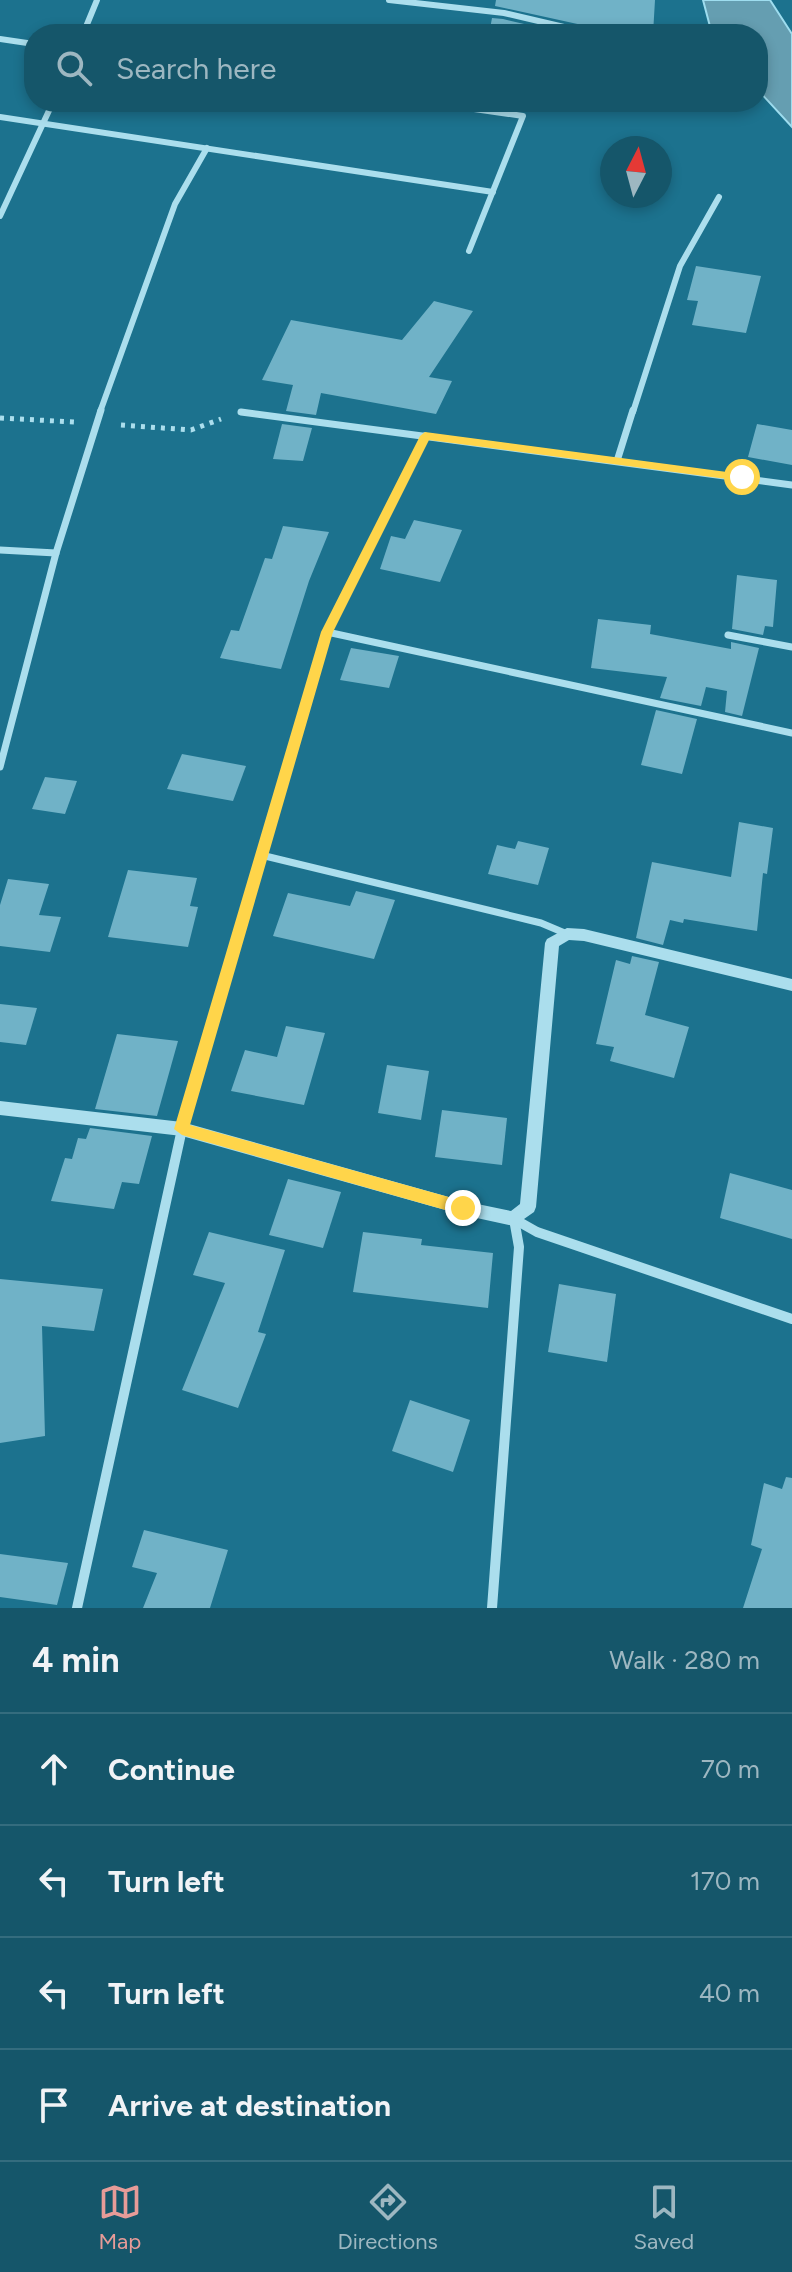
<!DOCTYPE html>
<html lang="en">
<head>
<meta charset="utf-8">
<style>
  body { margin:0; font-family:Figtree,sans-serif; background:#225f72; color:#f1f3f6 }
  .compass { position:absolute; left:600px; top:136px; width:72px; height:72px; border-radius:50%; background:#15566a; box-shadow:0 4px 12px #0003; rotate:6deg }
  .stop { position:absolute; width:24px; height:24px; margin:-18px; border:6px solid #ffd54a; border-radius:50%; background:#fff }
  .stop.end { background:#ffd54a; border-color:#fff; box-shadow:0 2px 8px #0008 }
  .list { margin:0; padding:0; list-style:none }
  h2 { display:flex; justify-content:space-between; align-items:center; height:104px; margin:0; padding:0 32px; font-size:34px }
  h2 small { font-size:26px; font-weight:400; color:#9db7c1 }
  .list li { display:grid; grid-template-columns:52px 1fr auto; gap:24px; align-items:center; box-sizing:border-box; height:112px; padding:0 32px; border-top:2px solid #346c7e }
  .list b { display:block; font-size:30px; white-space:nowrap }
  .list em { font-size:26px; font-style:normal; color:#9db7c1 }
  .icon { flex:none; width:44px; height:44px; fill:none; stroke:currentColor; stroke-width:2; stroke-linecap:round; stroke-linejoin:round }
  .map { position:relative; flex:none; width:792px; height:1608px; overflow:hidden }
  .search { position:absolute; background:#15566a; box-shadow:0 4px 12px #0003; left:24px; right:24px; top:24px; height:88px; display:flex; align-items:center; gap:20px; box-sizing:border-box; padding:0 28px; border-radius:32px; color:#9db7c1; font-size:30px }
  .sheet { height:552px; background:#15566a }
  nav { display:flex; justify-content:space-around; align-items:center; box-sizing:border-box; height:112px; border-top:2px solid #346c7e; background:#15566a; font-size:22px; color:#9db7c1 }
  nav a { display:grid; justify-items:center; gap:4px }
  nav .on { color:#e69b98 }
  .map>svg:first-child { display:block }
  .water { fill:#659eb1; stroke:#9eddef; stroke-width:2 }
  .building { fill:#70b2c7 }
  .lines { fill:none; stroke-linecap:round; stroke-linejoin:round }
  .path { stroke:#abdeed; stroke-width:5; stroke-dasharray:4 6; stroke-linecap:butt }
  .minor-far2 { stroke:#abdeed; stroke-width:6 }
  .minor-far1 { stroke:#abdeed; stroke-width:7 }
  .minor { stroke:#abdeed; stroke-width:10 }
  .tertiary { fill:#abdeed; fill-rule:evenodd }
  .route { fill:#ffd54a }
</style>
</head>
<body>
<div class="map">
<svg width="792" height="1608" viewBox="0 0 792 1608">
  <rect width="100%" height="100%" fill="#1c728e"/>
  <polygon class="water" points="703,0 770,0 792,34 792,127 758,90 758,34 712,34"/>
  <g class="building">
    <polygon points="496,0 655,0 653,34 629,34 623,28 582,25 495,6"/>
    <polygon points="492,18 503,19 567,34 489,34"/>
    <polygon points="696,266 761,276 746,333 692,325 698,301 687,300"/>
    <polygon points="434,301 473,311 429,377 452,381 436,414 321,393 316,415 286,411 293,385 262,380 291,320 402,340"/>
    <polygon points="282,424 312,428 303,461 273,459"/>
    <polygon points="757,424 792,430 792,465 748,457"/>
    <polygon points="414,520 462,530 440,582 380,569 391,536 405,539"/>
    <polygon points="283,526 329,532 309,581 281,669 220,658 231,630 239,631 265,558 272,559"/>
    <polygon points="737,575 777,580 773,627 765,626 763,635 732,629"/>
    <polygon points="598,619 651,625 650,634 731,649 731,642 759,648 742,716 725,712 727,691 706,687 701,706 660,698 667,677 591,668"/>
    <polygon points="351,648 399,656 389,688 340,680"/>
    <polygon points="656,710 697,719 682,774 641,765"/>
    <polygon points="182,754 246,766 233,801 167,789"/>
    <polygon points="45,777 77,781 65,814 32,809"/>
    <polygon points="739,822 773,828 767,874 763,873 757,931 684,919 683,923 670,920 663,945 636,938 652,862 731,877"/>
    <polygon points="518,841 549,848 538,885 488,874 497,845 515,849"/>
    <polygon points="128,870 197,878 190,906 198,907 188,947 108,937"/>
    <polygon points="8,879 49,884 39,915 61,917 50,952 0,946 0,905"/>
    <polygon points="356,891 395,900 374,959 273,936 288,893 350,906"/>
    <polygon points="632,956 659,962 645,1015 689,1027 674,1078 610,1061 614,1047 596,1044 616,960 630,964"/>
    <polygon points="0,1004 37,1008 26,1045 0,1042"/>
    <polygon points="286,1026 325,1033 304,1105 231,1091 245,1050 277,1057"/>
    <polygon points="117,1034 178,1041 157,1116 95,1109"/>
    <polygon points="387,1065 429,1071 421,1120 378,1113"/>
    <polygon points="442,1110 507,1118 502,1165 435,1157"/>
    <polygon points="90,1128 152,1136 139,1184 122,1182 114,1209 51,1201 65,1158 72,1159 78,1138 86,1139"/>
    <polygon points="730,1173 792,1190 792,1239 720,1218"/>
    <polygon points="288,1179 341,1192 323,1248 269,1235"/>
    <polygon points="209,1232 285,1250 258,1332 266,1334 238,1408 182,1390 225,1283 193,1275"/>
    <polygon points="363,1232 422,1239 421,1245 493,1253 488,1308 353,1292"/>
    <polygon points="0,1279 103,1289 94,1331 42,1326 45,1436 0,1443"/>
    <polygon points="559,1284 616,1294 607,1362 548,1352"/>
    <polygon points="410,1400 470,1420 453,1472 392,1451"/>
    <polygon points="786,1477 792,1478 792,1608 743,1608 762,1549 751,1545 764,1483 782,1489"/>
    <polygon points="144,1530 228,1550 210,1608 143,1608 157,1573 132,1567"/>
    <polygon points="0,1554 68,1563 57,1605 0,1597"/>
  </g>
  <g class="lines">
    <g class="path">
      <polyline points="0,418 75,422"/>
      <polyline points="121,425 191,430 221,419"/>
    </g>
    <g class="minor-far2">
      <polyline points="389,0 504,13 581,31 623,34"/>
      <polyline points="83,34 97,0"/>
      <polyline points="0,39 34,44"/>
      <polyline points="426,102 523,116 469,251"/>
      <polyline points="0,117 493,192"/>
      <polyline points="0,216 53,102"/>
      <polyline points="100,412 175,204 207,148"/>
      <polyline points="633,412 680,266 719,197"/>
    </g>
    <g class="minor-far1">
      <polyline points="241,412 792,485"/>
      <polyline points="617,461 633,410"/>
      <polyline points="0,550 56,553"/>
      <polyline points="327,632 792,733"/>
      <polyline points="728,635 792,647"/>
      <polyline points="0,767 56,553 101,410"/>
      <polyline points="261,855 541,923 567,934"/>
      <polyline points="237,938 327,632 425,436"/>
    </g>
    <g class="minor">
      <polyline points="514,1219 537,1232 792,1319"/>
      <polyline points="77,1608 182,1129 238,936"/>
      <polyline points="492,1608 519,1247 514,1219"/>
    </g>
    <polygon class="tertiary" points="567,928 584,929 792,979 792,991 584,941 569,940 559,946 536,1207 534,1212 514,1226 463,1215 182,1136 0,1115 0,1101 182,1122 463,1201 511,1211 520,1204 545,943 547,939"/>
  </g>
  <polygon class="route" points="425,432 742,474 747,477 742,481 429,440 333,632 190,1125 463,1201 471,1208 463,1215 182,1135 174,1129 321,632 420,436"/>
</svg>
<svg class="compass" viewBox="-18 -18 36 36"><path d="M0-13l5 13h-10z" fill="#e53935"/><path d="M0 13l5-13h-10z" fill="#9db7c1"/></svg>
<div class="stop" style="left:742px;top:477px"></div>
<div class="stop end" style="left:463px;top:1208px"></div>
<div class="search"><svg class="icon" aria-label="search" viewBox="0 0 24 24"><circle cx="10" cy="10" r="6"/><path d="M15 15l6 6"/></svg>Search here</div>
</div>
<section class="sheet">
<h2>4 min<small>Walk · 280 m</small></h2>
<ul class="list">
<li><svg class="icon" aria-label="ahead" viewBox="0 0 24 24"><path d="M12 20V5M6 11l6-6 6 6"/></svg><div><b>Continue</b></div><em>70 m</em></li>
<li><svg class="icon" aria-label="left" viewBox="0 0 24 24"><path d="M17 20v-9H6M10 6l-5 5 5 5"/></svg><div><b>Turn left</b></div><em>170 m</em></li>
<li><svg class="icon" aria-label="left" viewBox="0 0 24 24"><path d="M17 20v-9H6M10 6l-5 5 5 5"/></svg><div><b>Turn left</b></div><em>40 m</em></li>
<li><svg class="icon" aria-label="arrive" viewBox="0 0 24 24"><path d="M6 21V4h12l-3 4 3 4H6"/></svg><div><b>Arrive at destination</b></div></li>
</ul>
</section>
<nav>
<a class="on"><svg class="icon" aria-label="map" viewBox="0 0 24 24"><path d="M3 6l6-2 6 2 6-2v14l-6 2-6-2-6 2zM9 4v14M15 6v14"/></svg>Map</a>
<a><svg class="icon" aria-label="directions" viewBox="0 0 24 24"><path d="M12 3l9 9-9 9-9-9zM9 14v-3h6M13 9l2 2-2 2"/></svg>Directions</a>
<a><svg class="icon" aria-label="saved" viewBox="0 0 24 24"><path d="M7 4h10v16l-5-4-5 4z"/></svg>Saved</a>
</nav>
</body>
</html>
